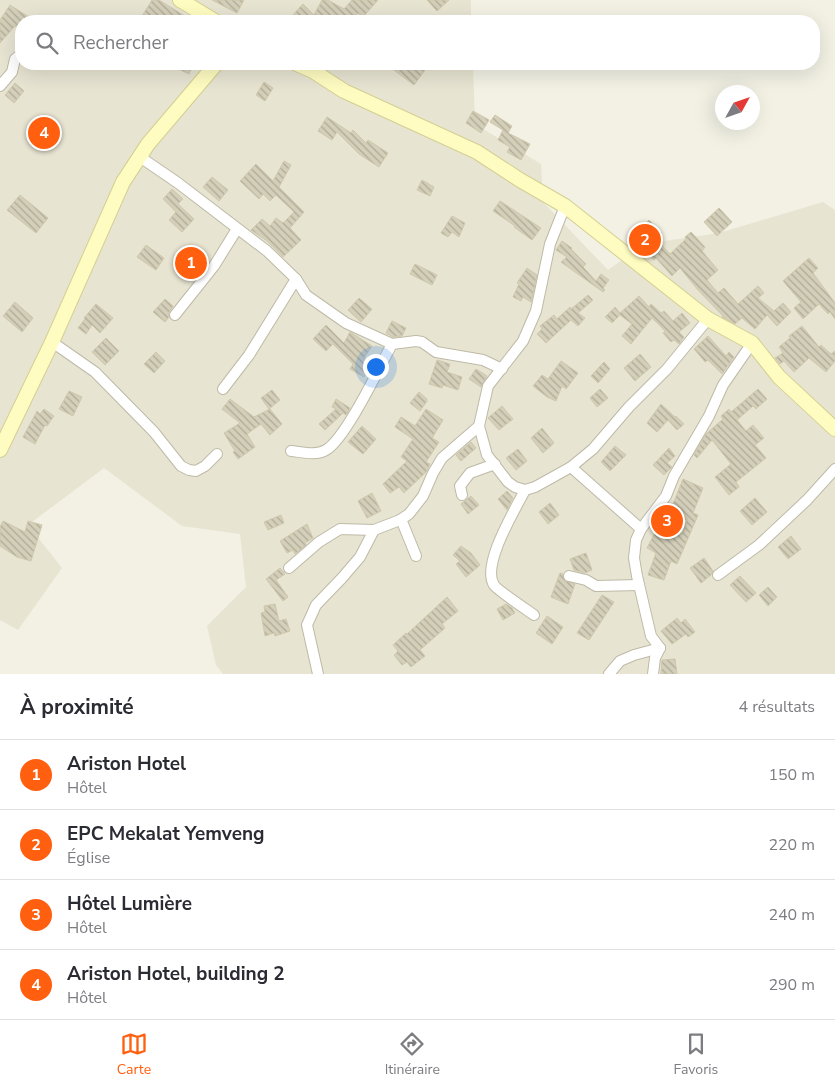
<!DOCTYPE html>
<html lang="fr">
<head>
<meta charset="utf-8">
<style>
  body { margin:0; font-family:"Nunito Sans",sans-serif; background:#f2f2f3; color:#2b2b33 }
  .compass { position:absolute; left:715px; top:85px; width:45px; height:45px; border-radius:50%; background:#fff; box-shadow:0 5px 20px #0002; rotate:50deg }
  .you { position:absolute; left:375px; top:366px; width:18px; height:18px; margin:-12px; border:4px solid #fff; border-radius:50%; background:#1a73e8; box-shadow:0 0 0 8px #1a73e833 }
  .badge { display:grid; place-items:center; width:32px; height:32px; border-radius:50%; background:#ff5f0f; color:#fff; font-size:16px; font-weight:700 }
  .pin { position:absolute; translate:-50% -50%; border:2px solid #fff; box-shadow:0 1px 5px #0006 }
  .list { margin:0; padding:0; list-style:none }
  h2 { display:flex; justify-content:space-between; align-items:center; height:65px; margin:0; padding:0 20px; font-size:21px }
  h2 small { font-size:16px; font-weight:400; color:#7c7c81 }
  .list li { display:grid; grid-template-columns:32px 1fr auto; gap:15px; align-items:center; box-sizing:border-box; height:70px; padding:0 20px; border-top:1px solid #e1e1e2 }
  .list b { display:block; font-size:19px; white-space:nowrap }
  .list p { margin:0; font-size:16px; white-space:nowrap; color:#7c7c81 }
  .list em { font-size:16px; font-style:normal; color:#7c7c81 }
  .icon { flex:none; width:28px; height:28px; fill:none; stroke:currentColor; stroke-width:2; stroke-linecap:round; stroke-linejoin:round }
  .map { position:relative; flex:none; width:835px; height:674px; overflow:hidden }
  .search { position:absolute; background:#fff; box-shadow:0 5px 20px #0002; left:15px; right:15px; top:15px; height:55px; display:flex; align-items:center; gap:12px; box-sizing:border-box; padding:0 18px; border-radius:20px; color:#7c7c81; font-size:19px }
  .sheet { height:345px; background:#fff }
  nav { display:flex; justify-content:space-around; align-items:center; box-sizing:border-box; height:70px; border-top:1px solid #e1e1e2; background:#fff; font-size:14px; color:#7c7c81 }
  nav a { display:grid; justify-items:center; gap:2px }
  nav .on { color:#ff5f0f }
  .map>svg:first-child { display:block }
  .residential { fill:#e7e4d2 }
  .building { fill:url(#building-back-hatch); stroke:#cfc8ac }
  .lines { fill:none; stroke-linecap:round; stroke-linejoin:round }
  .street-casing { stroke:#bebaa7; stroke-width:12 }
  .secondary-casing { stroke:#d4cf92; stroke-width:16 }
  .street { stroke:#fff; stroke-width:10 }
  .secondary { stroke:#fffcc2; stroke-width:14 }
</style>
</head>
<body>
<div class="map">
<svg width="835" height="674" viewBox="0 0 835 674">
  <defs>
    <pattern id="building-back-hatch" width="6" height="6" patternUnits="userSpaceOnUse" patternTransform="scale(1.25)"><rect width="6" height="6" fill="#d4cfb9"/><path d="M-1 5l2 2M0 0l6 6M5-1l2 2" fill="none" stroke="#aeaa97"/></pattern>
  </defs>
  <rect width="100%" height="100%" fill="#f2f1e4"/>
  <polygon class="residential" points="0,0 471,0 471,21 21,21 21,64 473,64 475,124 541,164 543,202 608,270 644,244 719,233 823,202 835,210 835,674 223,674 216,665 207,626 246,587 240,534 182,526 104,468 28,525 62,568 18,630 0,620"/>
  <g class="building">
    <polygon points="152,0 159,0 193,21 139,21"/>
    <polygon points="212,0 244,0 237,13"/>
    <polygon points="322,0 328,0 344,9 352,0 378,0 363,17 358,13 354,21 345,16 343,21 296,21 291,17 303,4 314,15"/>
    <polygon points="427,0 449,0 437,11"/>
    <polygon points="10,5 35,21 21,21 18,28 15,26 0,43 0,20"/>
    <polygon points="168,64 193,64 189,74"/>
    <polygon points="386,64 418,64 425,70 414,85"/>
    <polygon points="264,82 273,88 265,101 256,95"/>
    <polygon points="15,83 24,91 14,103 5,95"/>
    <polygon points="473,111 489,120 481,133 466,123"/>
    <polygon points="495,115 512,126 508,133 530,144 521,160 507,152 510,147 498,140 503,130 490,122"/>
    <polygon points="327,117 351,133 353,130 366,143 368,140 388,153 379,167 359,154 337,132 332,140 318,131"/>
    <polygon points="284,161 291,165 279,187 304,212 290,228 301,240 283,257 267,241 251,230 262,219 270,226 276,218 283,223 294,212 276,195 270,201 263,194 259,199 240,181 256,164 273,181"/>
    <polygon points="212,177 228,190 219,201 203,187"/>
    <polygon points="422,180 434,187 430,196 417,190"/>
    <polygon points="172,189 183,199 178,204 194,219 182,232 169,220 176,212 163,199"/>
    <polygon points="20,195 48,218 36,233 7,210"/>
    <polygon points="500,201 541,228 532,240 514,227 515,226 493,211"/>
    <polygon points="719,208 732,222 717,236 704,222"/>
    <polygon points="452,216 465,223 459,237 452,232 448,237 441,233"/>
    <polygon points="649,220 662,233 656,239 670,254 686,239 685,237 691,232 705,247 702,251 718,270 707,280 718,293 724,288 738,304 758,286 764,293 758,298 774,311 783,303 791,312 777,326 767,315 755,329 742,318 735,324 722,317 723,316 698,290 680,268 672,276 656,258 654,260 632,237"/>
    <polygon points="562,241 572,248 571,249 586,264 583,267 596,281 601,274 609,280 603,288 605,290 603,292 561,262 567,257 556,250"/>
    <polygon points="146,245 164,258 156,270 137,257"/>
    <polygon points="192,246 206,257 192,274 179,263"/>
    <polygon points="809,258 818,268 813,273 835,303 835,319 830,312 828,314 819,304 803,319 794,308 801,302 783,281"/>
    <polygon points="415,264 437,275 432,285 410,274"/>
    <polygon points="527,268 537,275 531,302 523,297 521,301 513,297 519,284 517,283"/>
    <polygon points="588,295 593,300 578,313 585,318 578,326 571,320 546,343 537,334 542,329 540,326 554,315 557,319 570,307 571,309"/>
    <polygon points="639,296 649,307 651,304 661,313 664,311 673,321 682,313 690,323 679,332 684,337 679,344 674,340 671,342 663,333 665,331 652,318 631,344 622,336 632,324 620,315 612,323 605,317 615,307 620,313"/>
    <polygon points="359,298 372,309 361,322 348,310"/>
    <polygon points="165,299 173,306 168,314 169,317 165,322 153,312"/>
    <polygon points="15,302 33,318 22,332 3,316"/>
    <polygon points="96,304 113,318 100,333 92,325 86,334 78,328 85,319 84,318"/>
    <polygon points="392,321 406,328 402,336 393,337 386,333"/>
    <polygon points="326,325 344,343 350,332 372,346 364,358 372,363 364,377 350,369 353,364 333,344 326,351 313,339"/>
    <polygon points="802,326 819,347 821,345 831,354 835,351 835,361 826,372 809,358 794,372 784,361 780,364 775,358 783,353 779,347 790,338 789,336"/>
    <polygon points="708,336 726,356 729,352 734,357 722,374 708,360 705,362 694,349"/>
    <polygon points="106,338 119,351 105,365 92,352"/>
    <polygon points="156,352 165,361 154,373 144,364"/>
    <polygon points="640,354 651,367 635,381 624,368"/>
    <polygon points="437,360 450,364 447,372 462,377 458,390 443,385 442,388 429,384"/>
    <polygon points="561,361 578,373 566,389 562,386 556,401 547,397 533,386 542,375 548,379"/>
    <polygon points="604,362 610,369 598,383 591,376"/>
    <polygon points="476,369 487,376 481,387 469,379"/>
    <polygon points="600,389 608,398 597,407 590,398"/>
    <polygon points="758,389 767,399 756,409 753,406 737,420 746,431 753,425 764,438 755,445 766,458 736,482 739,487 729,495 715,477 731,464 712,440 697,458 694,455 706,434 723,419 721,416 729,409 731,412"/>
    <polygon points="272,390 280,400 269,409 261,398"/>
    <polygon points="69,391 82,397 73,416 59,409"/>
    <polygon points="419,392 427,399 427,401 420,411 410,403"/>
    <polygon points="230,399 254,417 270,409 282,424 270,435 261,424 247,434 255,447 238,459 233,452 235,451 224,433 240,423 222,409"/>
    <polygon points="336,399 350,408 346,415 343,413 325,430 319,424 336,409 332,407"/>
    <polygon points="661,404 675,417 676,416 684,424 677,430 668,420 657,432 647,423"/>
    <polygon points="502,406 513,419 499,430 488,418"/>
    <polygon points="44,409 54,416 47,426 45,425 35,444 23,437 37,411 40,414"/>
    <polygon points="426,409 443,420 432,438 439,442 426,462 430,464 426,472 404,493 399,487 390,493 383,484 407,461 401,457 413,439 395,427 401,417 415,426"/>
    <polygon points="362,426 376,439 363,454 348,442"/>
    <polygon points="542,428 554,443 543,453 531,438"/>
    <polygon points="471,442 476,448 461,461 456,455"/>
    <polygon points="615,446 626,455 610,471 601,462"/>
    <polygon points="669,448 675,456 667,463 672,467 664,475 653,465"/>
    <polygon points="518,449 527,461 516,470 506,458"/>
    <polygon points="683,479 703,488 693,513 698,515 677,564 671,561 664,580 648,575 656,553 647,548 657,529 653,527 657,519 682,534 687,520 668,511 671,504 673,504"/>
    <polygon points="507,491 513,498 507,510 498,499"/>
    <polygon points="372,493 381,511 367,518 358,501"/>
    <polygon points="471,496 479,505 468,514 461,504"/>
    <polygon points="755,498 767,512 752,525 740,511"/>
    <polygon points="550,503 559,515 548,524 539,512"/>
    <polygon points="281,515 284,523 268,530 264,522"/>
    <polygon points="3,521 25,532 28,521 42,525 31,561 17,557 0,546 0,527"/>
    <polygon points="307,524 313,538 305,543 306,545 295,554 293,550 287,553 280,541"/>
    <polygon points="791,536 801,549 788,559 778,547"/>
    <polygon points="461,546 471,553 480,565 466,577 456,564 460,561 453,555"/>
    <polygon points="586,553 592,570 585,573 574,570 570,559"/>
    <polygon points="704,558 713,571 711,575 701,583 690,568"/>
    <polygon points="280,568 285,574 276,580 288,597 283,601 266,579"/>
    <polygon points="560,573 563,574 565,581 575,584 568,604 551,597"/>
    <polygon points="740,576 756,593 746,602 730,585"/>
    <polygon points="768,587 777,597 768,606 759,595"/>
    <polygon points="602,595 614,602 589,640 577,633"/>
    <polygon points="447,597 458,611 442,624 445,628 420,650 425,656 411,667 407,662 402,665 394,655 398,651 393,645 406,633 407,634"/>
    <polygon points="275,604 279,621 286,619 290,631 275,636 274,633 265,636 261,613 265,612 264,606"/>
    <polygon points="506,604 512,608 515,613 503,620 497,609"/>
    <polygon points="547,616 563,627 552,644 536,633"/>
    <polygon points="677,618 681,623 685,619 695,632 688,637 686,634 672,644 661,631"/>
    <polygon points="675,659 677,674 661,674 662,660"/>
  </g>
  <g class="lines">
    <defs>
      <g id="street">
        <polyline points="0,86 12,72 15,59 21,54"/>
        <polyline points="140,157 178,183 267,251 296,279 306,295 346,323 392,344 416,341 422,342 436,352 483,360 502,369"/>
        <polyline points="565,206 550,244 536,311 523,341 488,386 479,426 487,455 508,482 515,487 525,490 535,487 571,467 593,449 629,407 667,369 708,319"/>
        <polyline points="175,315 214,266 237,229"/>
        <polyline points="52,342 95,372 154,432 181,466 189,470 196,471 205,466 217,454"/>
        <polyline points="223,389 249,355 296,279"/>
        <path d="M291 451C302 452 316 456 326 450 346 438 379 368 392 344"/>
        <polyline points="571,467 641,529"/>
        <path d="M525 490C515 510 481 565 494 585 496 589 527 610 534 615"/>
        <polyline points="462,495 460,486 470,473 495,464"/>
        <polyline points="400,520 403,524 416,556"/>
        <polyline points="289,568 319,542 340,529 374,530 400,520 409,514 423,496 433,473 442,458 479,426"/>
        <polyline points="718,575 759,545 807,500 835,469"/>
        <polyline points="569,576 586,580 596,586 639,585"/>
        <polyline points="660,648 651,636 637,576 634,558 636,540 641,529 666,496 674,476 709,416 723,385 752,343"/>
        <polyline points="318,674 307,625 316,605 342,578 360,557 374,530"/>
        <polyline points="609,674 620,661 634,655 660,648"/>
        <polyline points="653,674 655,658 660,648"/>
      </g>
      <g id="secondary">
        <polyline points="180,0 215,21"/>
        <polyline points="297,64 313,71 344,91 477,152 520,180 565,206 708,319 752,343 779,377 835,429"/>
        <polyline points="0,450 52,342 123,182 148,144 216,64"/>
      </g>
    </defs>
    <use href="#street" class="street-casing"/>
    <use href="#secondary" class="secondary-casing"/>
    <use href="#street" class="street"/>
    <use href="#secondary" class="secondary"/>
  </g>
</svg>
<svg class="compass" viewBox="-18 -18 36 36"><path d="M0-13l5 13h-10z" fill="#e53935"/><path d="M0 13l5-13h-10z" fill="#7c7c81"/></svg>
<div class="you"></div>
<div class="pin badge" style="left:191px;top:263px">1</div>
<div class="pin badge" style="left:645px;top:240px">2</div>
<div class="pin badge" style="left:667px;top:521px">3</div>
<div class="pin badge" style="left:44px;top:133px">4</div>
<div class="search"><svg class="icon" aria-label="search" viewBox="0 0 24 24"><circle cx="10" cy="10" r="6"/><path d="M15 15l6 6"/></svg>Rechercher</div>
</div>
<section class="sheet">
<h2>À proximité<small>4 résultats</small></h2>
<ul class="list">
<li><span class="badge">1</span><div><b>Ariston Hotel</b><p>Hôtel</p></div><em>150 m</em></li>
<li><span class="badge">2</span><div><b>EPC Mekalat Yemveng</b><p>Église</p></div><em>220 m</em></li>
<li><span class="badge">3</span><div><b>Hôtel Lumière</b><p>Hôtel</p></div><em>240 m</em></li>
<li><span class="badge">4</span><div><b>Ariston Hotel, building 2</b><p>Hôtel</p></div><em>290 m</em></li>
</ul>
</section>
<nav>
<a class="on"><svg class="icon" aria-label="map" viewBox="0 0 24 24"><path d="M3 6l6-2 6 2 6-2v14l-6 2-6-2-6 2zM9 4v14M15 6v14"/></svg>Carte</a>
<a><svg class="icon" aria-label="directions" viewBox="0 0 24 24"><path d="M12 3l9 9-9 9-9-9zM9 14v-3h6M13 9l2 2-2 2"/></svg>Itinéraire</a>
<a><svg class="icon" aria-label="saved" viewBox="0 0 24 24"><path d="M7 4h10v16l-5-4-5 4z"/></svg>Favoris</a>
</nav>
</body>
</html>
